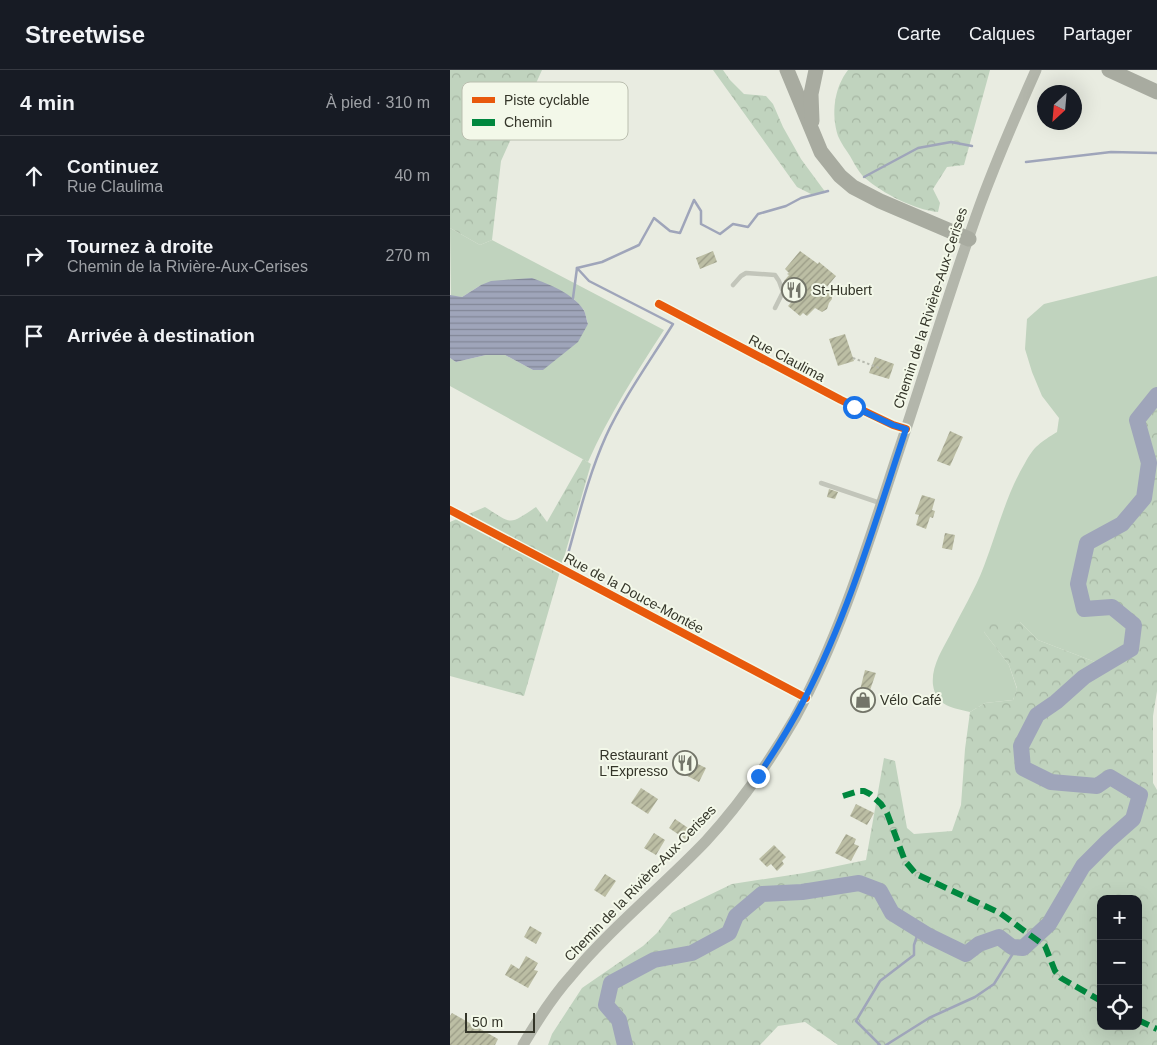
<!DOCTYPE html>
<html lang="fr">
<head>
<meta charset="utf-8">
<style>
  body { margin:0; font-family:Arial,sans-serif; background:#20242c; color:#f1f3f6 }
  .controls { position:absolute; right:15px; bottom:15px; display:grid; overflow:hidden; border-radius:10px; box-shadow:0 5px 20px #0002 }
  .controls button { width:45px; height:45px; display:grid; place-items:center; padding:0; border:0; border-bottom:1px solid #363941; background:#171b24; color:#f1f3f6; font:25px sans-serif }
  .compass { position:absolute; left:587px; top:15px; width:45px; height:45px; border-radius:50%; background:#171b24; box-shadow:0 5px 20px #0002; rotate:206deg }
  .scale { position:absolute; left:15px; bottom:12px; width:70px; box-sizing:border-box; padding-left:5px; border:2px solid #343529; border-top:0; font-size:14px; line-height:18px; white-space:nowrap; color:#343529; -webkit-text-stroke:4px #f3f8e9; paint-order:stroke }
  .stop { position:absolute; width:15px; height:15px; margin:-11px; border:4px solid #1a73e8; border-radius:50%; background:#fff }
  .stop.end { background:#1a73e8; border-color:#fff; box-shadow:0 1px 5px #0008 }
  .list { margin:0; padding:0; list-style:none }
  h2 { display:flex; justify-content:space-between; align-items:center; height:65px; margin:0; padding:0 20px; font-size:21px }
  h2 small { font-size:16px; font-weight:400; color:#9ea1a6 }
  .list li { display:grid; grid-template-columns:32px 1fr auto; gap:15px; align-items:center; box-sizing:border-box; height:80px; padding:0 20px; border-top:1px solid #363941 }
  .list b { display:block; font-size:19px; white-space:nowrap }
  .list p { margin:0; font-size:16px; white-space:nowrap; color:#9ea1a6 }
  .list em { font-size:16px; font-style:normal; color:#9ea1a6 }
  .icon { flex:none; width:28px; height:28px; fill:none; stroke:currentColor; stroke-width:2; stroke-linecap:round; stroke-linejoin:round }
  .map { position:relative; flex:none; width:707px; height:975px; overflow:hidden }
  header { display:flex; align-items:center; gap:30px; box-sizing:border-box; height:70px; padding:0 25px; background:#171b24; border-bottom:1px solid #363941 }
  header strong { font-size:24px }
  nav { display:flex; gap:28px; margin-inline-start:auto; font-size:18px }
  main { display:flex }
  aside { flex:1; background:#171b24 }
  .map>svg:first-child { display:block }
  .green { fill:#c0d3be }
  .forest { fill:url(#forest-crowns); fill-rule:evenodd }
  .water { fill:url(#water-rules) }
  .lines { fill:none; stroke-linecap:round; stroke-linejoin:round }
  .stream { stroke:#9fa5ba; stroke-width:2.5 }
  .river { stroke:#9fa5ba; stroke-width:16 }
  .building { fill:url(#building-hatch) }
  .path { stroke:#b7baaf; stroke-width:2; stroke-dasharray:2.5 2.5; stroke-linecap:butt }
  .service { stroke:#c2c5ba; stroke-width:4.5 }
  .minor { stroke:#c2c5ba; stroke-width:9 }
  .secondary { stroke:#b3b6ab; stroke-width:11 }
  .motorway { stroke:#a8aba0; stroke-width:15 }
  .quiet { stroke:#00873e; stroke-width:6; stroke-dasharray:12 6; stroke-linecap:butt }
  .cycleway-casing { stroke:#f3f8e9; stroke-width:11 }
  .cycleway { stroke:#e8590c; stroke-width:8 }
  .route { stroke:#1a73e8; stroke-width:6 }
  .labels { text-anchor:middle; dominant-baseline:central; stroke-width:4; stroke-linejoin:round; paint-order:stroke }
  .poi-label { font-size:14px; fill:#343529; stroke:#f3f8e9; text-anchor:start }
  .street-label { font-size:14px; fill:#343529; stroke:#f3f8e9 }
  .key { fill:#f3f8e9; stroke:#babeaf; stroke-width:1 }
  .key-label { font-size:14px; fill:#343529 }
</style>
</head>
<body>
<header>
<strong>Streetwise</strong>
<nav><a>Carte</a><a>Calques</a><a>Partager</a></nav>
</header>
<main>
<aside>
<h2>4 min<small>À pied · 310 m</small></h2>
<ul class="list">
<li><svg class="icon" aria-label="ahead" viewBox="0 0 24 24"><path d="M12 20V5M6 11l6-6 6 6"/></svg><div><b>Continuez</b><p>Rue Claulima</p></div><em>40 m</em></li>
<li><svg class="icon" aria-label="right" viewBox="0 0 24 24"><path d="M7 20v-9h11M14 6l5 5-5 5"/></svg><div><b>Tournez à droite</b><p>Chemin de la Rivière-Aux-Cerises</p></div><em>270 m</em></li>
<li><svg class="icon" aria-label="arrive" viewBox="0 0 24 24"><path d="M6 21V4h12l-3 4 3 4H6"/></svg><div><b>Arrivée à destination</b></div></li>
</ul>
</aside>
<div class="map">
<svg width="707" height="975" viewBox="0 0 707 975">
  <defs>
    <pattern id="forest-crowns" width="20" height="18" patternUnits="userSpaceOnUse" patternTransform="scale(1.25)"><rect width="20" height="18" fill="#c0d3be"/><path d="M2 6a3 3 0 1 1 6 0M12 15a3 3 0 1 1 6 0" fill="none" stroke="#a6b6a3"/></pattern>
    <pattern id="water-rules" width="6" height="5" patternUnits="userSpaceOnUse" patternTransform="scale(1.25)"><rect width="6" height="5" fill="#9fa5ba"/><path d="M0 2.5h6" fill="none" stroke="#828797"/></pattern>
    <pattern id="building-hatch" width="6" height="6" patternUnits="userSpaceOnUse" patternTransform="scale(1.25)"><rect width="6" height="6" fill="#bcbea4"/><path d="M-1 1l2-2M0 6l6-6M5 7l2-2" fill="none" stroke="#9a9b86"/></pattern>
  </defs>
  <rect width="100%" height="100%" fill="#e9ece1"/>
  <g class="green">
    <path d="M0 158 30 175 42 170 214 260C186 303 159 345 138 392L0 316V288L6 292 36 285H55L83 300 138 254 134 240 123 228 31 215 12 227 1 226Z"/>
    <path d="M707 206V325L702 330 694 349 699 393 694 428 672 454 637 473 662 537 684 555 681 579 653 595 588 570 570 552 534 562 559 595 567 619 563 630 535 633 520 642C503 638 486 636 483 615 481 597 492 580 500 565 511 542 525 520 534 496 547 462 556 425 575 393 584 376 591 372 607 362L609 348 592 326 582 302 575 279 577 249 594 234Z"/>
  </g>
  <g class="forest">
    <polygon points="0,0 92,0 51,91 42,170 30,175 0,158"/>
    <polygon points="263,0 273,0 280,10 294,24 316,26 323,34 333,57 351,89 376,123 361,124 347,117"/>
    <path d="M398 0H540L514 95 497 97 483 119 490 133 488 142C465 140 432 123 415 108 409 103 404 93 400 86 396 80 391 73 388 66 381 44 384 18 398 0Z"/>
    <path d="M707 325V621L703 646V713L707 720V975H388L355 952 328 956 310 975H98L102 964 132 918 193 876 207 863 222 843 282 814 354 803 416 790 434 688 445 691 457 758 464 764 502 761 511 735 515 679 520 642 535 633 563 630 567 618 559 595 534 562 541 554 570 552 588 570 653 595 681 579 684 555 662 537 634 539 628 514 637 473 672 454 694 428 699 393 694 349 702 330ZM651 829H688V956H651Z"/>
    <path d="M133 389 141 394 74 626 0 606V452L35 437C63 455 59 455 86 437L97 452Z"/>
  </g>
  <path class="water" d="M82 208C99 214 122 223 133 239 136 243 136 249 138 254L128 272 93 300H83L55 285H36L6 292 0 288V225L12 227 31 215 41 211Z"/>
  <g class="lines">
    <g class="stream">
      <polyline points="576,92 661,82 707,83"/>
      <polyline points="414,107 468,78 501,72 522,76"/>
      <polyline points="123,228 127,198 152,192 189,175 204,148 220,161 230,163 244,130 251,141 251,154 270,164 283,154 298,157 308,144 336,136 351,128 378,121"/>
      <path d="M116 491C128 449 138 406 156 366 174 327 200 291 223 254L139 211 127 198"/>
      <polyline points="430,975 406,951 430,911 464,885 464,875 469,860"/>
      <polyline points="436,975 479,948 525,927 544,914 567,877"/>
    </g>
    <polyline class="river" points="175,975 169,950 156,935 161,913 204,890 242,883 279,863 286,846 312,824 352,822 409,813 430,821 442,843 479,866 516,884 529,874 549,867 562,877 573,878 599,854 633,796 658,771 683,749 690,725 660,707 647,716 601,712 573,698 571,676 587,645 606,632 634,607 681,579 684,555 662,537 634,539 628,514 637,473 672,454 694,428 699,393 687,350 707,325"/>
  </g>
  <g class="building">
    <polygon points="263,181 267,192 250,199 246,188"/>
    <polygon points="350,181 368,194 369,192 386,206 376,218 382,222 382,229 379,233 377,239 372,242 365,238 357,246 353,243 350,246 338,236 344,229 337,222 336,220 340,215 334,211 339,205 337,204 339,203 335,199"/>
    <polygon points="395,264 404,291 388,296 379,269"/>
    <polygon points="425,287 444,294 439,309 419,303"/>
    <polygon points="500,361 513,367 500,396 487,391"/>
    <polygon points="379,419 388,422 385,429 377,427"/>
    <polygon points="472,425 485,429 482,440 485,441 483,448 480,447 476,459 466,455 469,445 465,444"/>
    <polygon points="495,463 505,465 502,480 492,478"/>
    <polygon points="415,600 426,603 419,623 417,623 415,629 419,630 417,638 406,635 409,626 411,627 413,621 410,620"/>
    <polygon points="236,682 246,687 244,692 256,698 249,712 228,701"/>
    <polygon points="191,718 208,729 198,744 181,733"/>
    <polygon points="406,734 424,743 417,755 400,746"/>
    <polygon points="225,749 244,762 238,771 219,758"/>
    <polygon points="204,763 215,770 206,785 194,778"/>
    <polygon points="396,764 406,769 404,774 409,776 401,791 385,783"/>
    <polygon points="324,775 336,787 332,791 334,794 327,801 321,794 317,797 309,789"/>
    <polygon points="155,804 166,811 155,827 144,820"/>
    <polygon points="80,856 92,863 86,874 74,867"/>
    <polygon points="76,886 88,893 84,900 88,901 78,918 55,905 61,894 69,899"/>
    <polygon points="2,943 48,969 45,975 0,975 0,946"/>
  </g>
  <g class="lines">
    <polyline class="path" points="403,288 432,299"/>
    <g class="service">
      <polyline points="283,215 291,206 296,203 325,205 329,211 333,222 325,238"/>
      <polyline points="371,413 430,433"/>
    </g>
    <g class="minor">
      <polyline points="209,234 391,330 443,355 456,359"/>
      <polyline points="0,440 356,628"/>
    </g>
    <path class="secondary" d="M73 975C87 951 102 927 121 906 162 857 212 817 256 771 290 734 320 691 345 648 390 566 418 474 447 386 475 303 500 218 530 135 547 89 566 45 586 0"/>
    <g class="motorway">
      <polyline points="337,0 371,82 390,106 403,117 430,131 519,169"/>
      <polyline points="659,0 707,22"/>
      <polyline points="362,51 361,24 366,0"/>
    </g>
    <g class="quiet">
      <polyline points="393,726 409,721 414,721 420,724 431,734 437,743 455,791 466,804 550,843 595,876 605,901 611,908 651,931"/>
      <polyline points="688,950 707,959"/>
    </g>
    <defs>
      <g id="cycleway">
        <polyline points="209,234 391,330 443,355 456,359"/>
        <polyline points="0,440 356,628"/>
      </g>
    </defs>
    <use href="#cycleway" class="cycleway-casing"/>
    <use href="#cycleway" class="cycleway"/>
  </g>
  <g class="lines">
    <path class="route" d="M308 706C325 681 341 655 355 628 399 543 426 449 456 359L443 355 404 337"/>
  </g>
  <defs>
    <symbol id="restaurant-ring" viewBox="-11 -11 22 22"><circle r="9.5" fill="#f3f8e9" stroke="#737569" stroke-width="1.5"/><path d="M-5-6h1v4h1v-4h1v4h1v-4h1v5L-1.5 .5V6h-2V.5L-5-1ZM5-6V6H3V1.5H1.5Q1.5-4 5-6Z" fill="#737569"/></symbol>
    <symbol id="shop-ring" viewBox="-11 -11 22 22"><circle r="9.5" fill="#f3f8e9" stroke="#737569" stroke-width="1.5"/><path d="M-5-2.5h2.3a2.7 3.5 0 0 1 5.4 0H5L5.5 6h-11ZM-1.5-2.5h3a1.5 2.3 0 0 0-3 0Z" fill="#737569"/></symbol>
  </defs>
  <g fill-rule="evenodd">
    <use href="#restaurant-ring" x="330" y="206" width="28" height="28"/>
    <use href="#shop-ring" x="399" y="616" width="28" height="28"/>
    <use href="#restaurant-ring" x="221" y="679" width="28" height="28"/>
  </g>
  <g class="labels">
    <g class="poi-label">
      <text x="362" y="220">St-Hubert</text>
      <text x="430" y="630">Vélo Café</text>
      <text x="218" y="685" text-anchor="end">Restaurant<tspan x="218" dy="16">L'Expresso</tspan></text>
    </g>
    <g class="street-label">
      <text transform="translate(480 238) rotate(-72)">Chemin de la Rivière-Aux-Cerises</text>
      <text transform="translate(337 288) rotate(28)">Rue Claulima</text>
      <text transform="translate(184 523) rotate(28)">Rue de la Douce-Montée</text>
      <text transform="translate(190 813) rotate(-46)">Chemin de la Rivière-Aux-Cerises</text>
    </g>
  </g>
  <rect x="12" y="12" width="166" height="58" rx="8" class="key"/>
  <rect x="22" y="27" width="23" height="6" fill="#e8590c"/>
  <rect x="22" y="49" width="23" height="7" fill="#00873e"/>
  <g class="key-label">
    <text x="54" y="35">Piste cyclable</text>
    <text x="54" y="57">Chemin</text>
  </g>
</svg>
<div class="controls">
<button>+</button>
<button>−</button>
<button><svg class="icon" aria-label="locate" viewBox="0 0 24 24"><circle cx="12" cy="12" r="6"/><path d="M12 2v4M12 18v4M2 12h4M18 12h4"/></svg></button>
</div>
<svg class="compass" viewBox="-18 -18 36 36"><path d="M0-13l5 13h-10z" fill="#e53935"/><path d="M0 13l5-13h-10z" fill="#9ea1a6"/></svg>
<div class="scale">50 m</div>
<div class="stop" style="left:404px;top:337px"></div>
<div class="stop end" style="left:308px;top:706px"></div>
</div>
</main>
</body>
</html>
